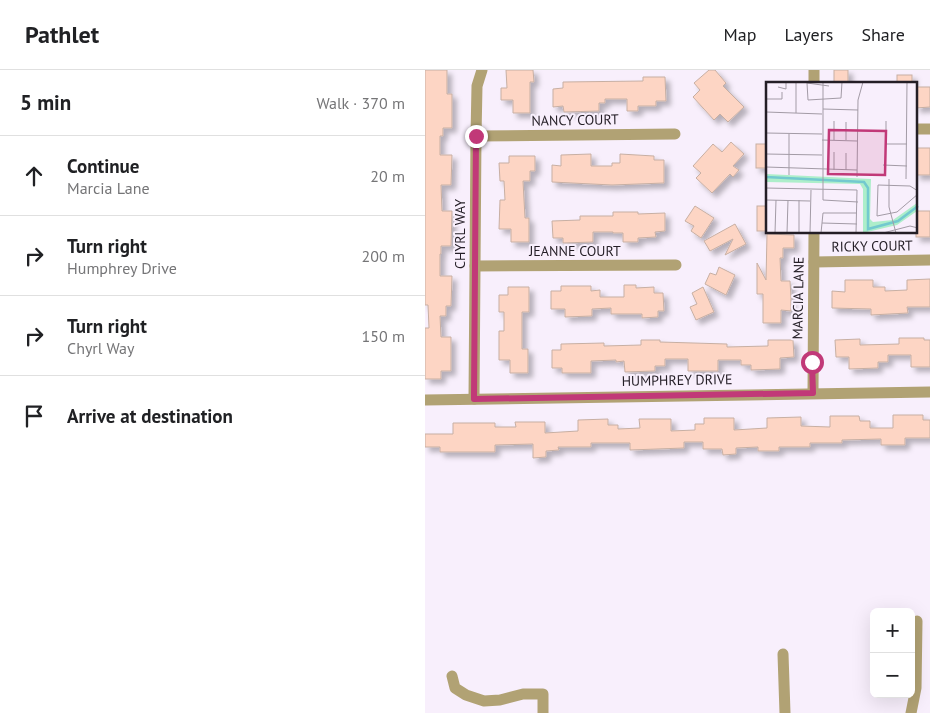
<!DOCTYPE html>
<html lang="en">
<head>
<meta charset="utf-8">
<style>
  body { margin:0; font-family:"PT Sans",sans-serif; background:#f6f6f6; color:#202124 }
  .controls { position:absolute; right:15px; bottom:15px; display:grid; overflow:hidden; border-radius:8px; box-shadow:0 5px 20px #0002 }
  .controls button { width:45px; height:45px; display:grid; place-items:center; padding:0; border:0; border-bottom:1px solid #e0e0e0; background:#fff; color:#202124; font:25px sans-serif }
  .stop { position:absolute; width:15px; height:15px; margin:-11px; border:4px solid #c13978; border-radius:50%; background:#fff }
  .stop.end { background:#c13978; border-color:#fff; box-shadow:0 1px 5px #0008 }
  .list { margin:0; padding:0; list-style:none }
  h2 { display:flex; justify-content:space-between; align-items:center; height:65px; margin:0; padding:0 20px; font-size:21px }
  h2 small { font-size:16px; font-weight:400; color:#757577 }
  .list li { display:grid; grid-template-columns:32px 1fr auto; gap:15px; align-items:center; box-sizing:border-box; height:80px; padding:0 20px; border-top:1px solid #e0e0e0 }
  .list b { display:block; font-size:19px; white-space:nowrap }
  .list p { margin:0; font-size:16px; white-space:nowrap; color:#757577 }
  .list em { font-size:16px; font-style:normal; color:#757577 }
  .icon { flex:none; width:28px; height:28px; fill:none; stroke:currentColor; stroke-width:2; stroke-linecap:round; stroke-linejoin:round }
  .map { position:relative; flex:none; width:505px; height:643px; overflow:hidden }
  header { display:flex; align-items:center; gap:30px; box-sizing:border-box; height:70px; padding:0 25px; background:#fff; border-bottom:1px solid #e0e0e0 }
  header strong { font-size:24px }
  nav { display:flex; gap:28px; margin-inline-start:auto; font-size:18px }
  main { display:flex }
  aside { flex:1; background:#fff }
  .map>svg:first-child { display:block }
  .building { fill:#fdd5c4; stroke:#c7afa3; filter:url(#shadow) }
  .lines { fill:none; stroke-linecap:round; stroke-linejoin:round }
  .minor { stroke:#b1a274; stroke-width:11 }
  .route { stroke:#c13978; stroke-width:6 }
  .labels { text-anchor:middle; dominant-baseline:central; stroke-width:4; stroke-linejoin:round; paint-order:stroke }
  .street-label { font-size:14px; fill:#241e26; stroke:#f8effc }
  .inset-river { fill:none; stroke:#73c9cf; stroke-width:2.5 }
  .inset-road { fill:none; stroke:#a39ba6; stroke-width:1 }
  .view { fill:#c13978; fill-opacity:0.15; stroke:#c13978; stroke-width:2.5 }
  .inset-edge { fill:none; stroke:#241e26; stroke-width:2.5 }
</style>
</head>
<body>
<header>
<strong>Pathlet</strong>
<nav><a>Map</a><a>Layers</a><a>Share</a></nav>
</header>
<main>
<aside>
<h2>5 min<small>Walk · 370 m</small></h2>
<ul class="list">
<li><svg class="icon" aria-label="ahead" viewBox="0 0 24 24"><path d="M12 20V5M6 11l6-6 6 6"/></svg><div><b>Continue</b><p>Marcia Lane</p></div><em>20 m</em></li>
<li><svg class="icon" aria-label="right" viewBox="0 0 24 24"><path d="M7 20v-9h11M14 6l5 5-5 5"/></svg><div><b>Turn right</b><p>Humphrey Drive</p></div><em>200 m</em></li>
<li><svg class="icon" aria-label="right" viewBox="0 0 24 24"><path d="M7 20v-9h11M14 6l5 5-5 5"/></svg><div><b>Turn right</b><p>Chyrl Way</p></div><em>150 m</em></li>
<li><svg class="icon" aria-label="arrive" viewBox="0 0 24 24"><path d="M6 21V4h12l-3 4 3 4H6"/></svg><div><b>Arrive at destination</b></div></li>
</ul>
</aside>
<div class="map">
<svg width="505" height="643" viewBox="0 0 505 643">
  <defs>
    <filter id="shadow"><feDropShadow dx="4.5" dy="4.5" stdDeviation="2.5" flood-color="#0004"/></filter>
  </defs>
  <rect width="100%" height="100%" fill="#f8effc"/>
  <g class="building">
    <polygon points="0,0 22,0 22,24 27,24 27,58 18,58 18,66 15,66 15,85 27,85 26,115 16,115 17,141 27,141 26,176 16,176 16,184 15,184 15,206 27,206 26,236 21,236 21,246 15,246 16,267 26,267 26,301 16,301 16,309 0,309 0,258 4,258 3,235 0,235"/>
    <polygon points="81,0 108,0 109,12 105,12 105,43 88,43 88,30 76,30 76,18 82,18"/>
    <polygon points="284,0 290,0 301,13 298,16 319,37 303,52 295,44 289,50 268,27 275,20 269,13"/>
    <rect x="409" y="0" width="14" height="14"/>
    <rect x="472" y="5" width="15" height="9"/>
    <polygon points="218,7 240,7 241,31 231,31 231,36 213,36 213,41 202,41 202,29 180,29 180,33 174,33 174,41 139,42 138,36 128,37 128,19 138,18 138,12 218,11"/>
    <polygon points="491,17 505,17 505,37 491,38"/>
    <polygon points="306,72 319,84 308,96 314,100 308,107 305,104 287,123 271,108 276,103 268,96 288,74 297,82"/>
    <rect x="331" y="74" width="11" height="24"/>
    <rect x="491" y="78" width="14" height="27"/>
    <polygon points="166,84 166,96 187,96 187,93 195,93 195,84 229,86 229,90 239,90 239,113 187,115 127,112 127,95 136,96 136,85"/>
    <polygon points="84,86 110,86 110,101 105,101 105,111 98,111 100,148 104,148 104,172 86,172 86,159 74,159 75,130 80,130 79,111 75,111 74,93 84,93"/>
    <polygon points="270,136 289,148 276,168 266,161 269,156 260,151"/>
    <rect x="332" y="136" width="10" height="25"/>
    <rect x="491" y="141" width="14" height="26"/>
    <polygon points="188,142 213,142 213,144 240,143 240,161 230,162 231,167 213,168 213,172 198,172 198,163 188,163 188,162 168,162 168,172 138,173 138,168 128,168 127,151 155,150 155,146 188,146"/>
    <polygon points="310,154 321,174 300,185 308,169 285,181 279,171"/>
    <polygon points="342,164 369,165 369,178 358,178 358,188 355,188 356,211 365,211 366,227 366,241 356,240 356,253 338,253 338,224 332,224 332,193 341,210"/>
    <polygon points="294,197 310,205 301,225 280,214 285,203 291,205"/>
    <polygon points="505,209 505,237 482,237 483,243 446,245 446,239 407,238 407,221 420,222 420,210 448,210 448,217 460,217 460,221 482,220 482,210"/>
    <polygon points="199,215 211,215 211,218 229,217 229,223 238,223 239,241 233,241 233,247 217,248 217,244 186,244 186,238 167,239 167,246 140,247 140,239 126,239 126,221 136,221 136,216 166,216 166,221 175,220 175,227 199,227"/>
    <polygon points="83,217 104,217 104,242 97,242 97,279 103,279 103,303 85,303 85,290 74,290 74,261 79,261 79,242 74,242 74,225 83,225"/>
    <polygon points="278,217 289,242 271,250 265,237 272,234 267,223"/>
    <polygon points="474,268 499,268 499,270 505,270 505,297 486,297 486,285 463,285 463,292 453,292 453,298 424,299 424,287 411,287 410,270 435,269 435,275 474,274"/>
    <polygon points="216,270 235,270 235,272 302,274 302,277 343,276 343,270 368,270 369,287 355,288 355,299 326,300 326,295 316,295 316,290 293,290 293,301 263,301 263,289 240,289 240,296 230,296 230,301 200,302 199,291 191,292 191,290 166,291 166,303 137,303 137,298 127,298 127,280 136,280 136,274 179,273 179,276 216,275"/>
    <polygon points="468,345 498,345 498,350 505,350 505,368 480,368 480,375 456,375 456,369 417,370 417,373 385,373 385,377 354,377 354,381 333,381 333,377 311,378 311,384 298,385 297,379 278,379 278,372 259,372 259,378 205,380 205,373 166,373 166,377 133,377 134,380 121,381 121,387 108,388 108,374 70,375 70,382 15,382 15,377 0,377 0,364 28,364 28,353 70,353 70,357 91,357 90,352 120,352 120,363 153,361 153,350 183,349 183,355 193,355 193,359 215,358 214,349 246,349 246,361 270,360 270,354 279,354 279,348 309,348 309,360 342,358 342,348 376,347 376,356 405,357 405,346 434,346 435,351 445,351 445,358 468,358"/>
  </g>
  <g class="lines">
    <g class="minor">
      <polyline points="389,0 389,14"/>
      <polyline points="491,59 505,59"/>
      <polyline points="51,66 250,64"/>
      <polyline points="389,192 505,190"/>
      <polyline points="50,196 251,195"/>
      <polyline points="388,323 389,162"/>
      <polyline points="49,329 51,66 52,16 57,0"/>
      <polyline points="0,330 505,322"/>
      <polyline points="358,584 360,643"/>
      <polyline points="27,606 30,618 41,625 59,631 75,630 98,624 118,624 118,643"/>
      <polyline points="486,643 491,618 492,551"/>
    </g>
  </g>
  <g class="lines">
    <polyline class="route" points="51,66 49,329 388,323 387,292"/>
  </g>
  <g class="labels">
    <g class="street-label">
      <text transform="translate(150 50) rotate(-1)">NANCY COURT</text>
      <text transform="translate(35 164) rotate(-90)">CHYRL WAY</text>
      <text transform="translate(447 176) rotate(-1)">RICKY COURT</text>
      <text x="150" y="181">JEANNE COURT</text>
      <text transform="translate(373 228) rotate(-89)">MARCIA LANE</text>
      <text transform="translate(252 310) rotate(-1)">HUMPHREY DRIVE</text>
    </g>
  </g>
  <g transform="translate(341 12)">
    <rect width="151" height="151" fill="#f8effc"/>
    <path d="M0 92 105 97 104 137 107 140 127 138 151 121V129L131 143 97 151V107L94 102 0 100Z" fill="#adeeca"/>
    <path class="inset-river" d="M0 95 98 100 102 106V147L132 139 152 124"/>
    <path class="inset-road" d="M30 0V31M57 0V118L92 120M63 4 41 1 42 18 75 16 76 0M12 5 20 7V0M0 17H16V10M57 27 92 28M0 30 56 32M68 39V58M120 39V62H141M80 40V58M0 51 56 52M23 52V93M56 58 91 59M0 72 56 73M117 83 141 84M0 85 91 88M68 88V70M80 88V71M91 95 92 18 97 0M123 97V125L130 151M140 97 141 0M0 106 91 108 90 151M152 109 144 104 112 103 111 134 131 130 152 112M0 118 44 119M56 141 91 142M0 151H9L10 118M21 151 22 118M33 151V118M44 151 45 108M55 151 57 131H91M117 151 144 144 152 146"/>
    <path class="view" d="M63 48 120 49 119 93 62 92Z"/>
    <rect width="151" height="151" class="inset-edge"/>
  </g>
</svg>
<div class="controls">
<button>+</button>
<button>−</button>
</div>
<div class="stop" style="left:387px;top:292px"></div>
<div class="stop end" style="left:51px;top:66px"></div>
</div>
</main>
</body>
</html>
